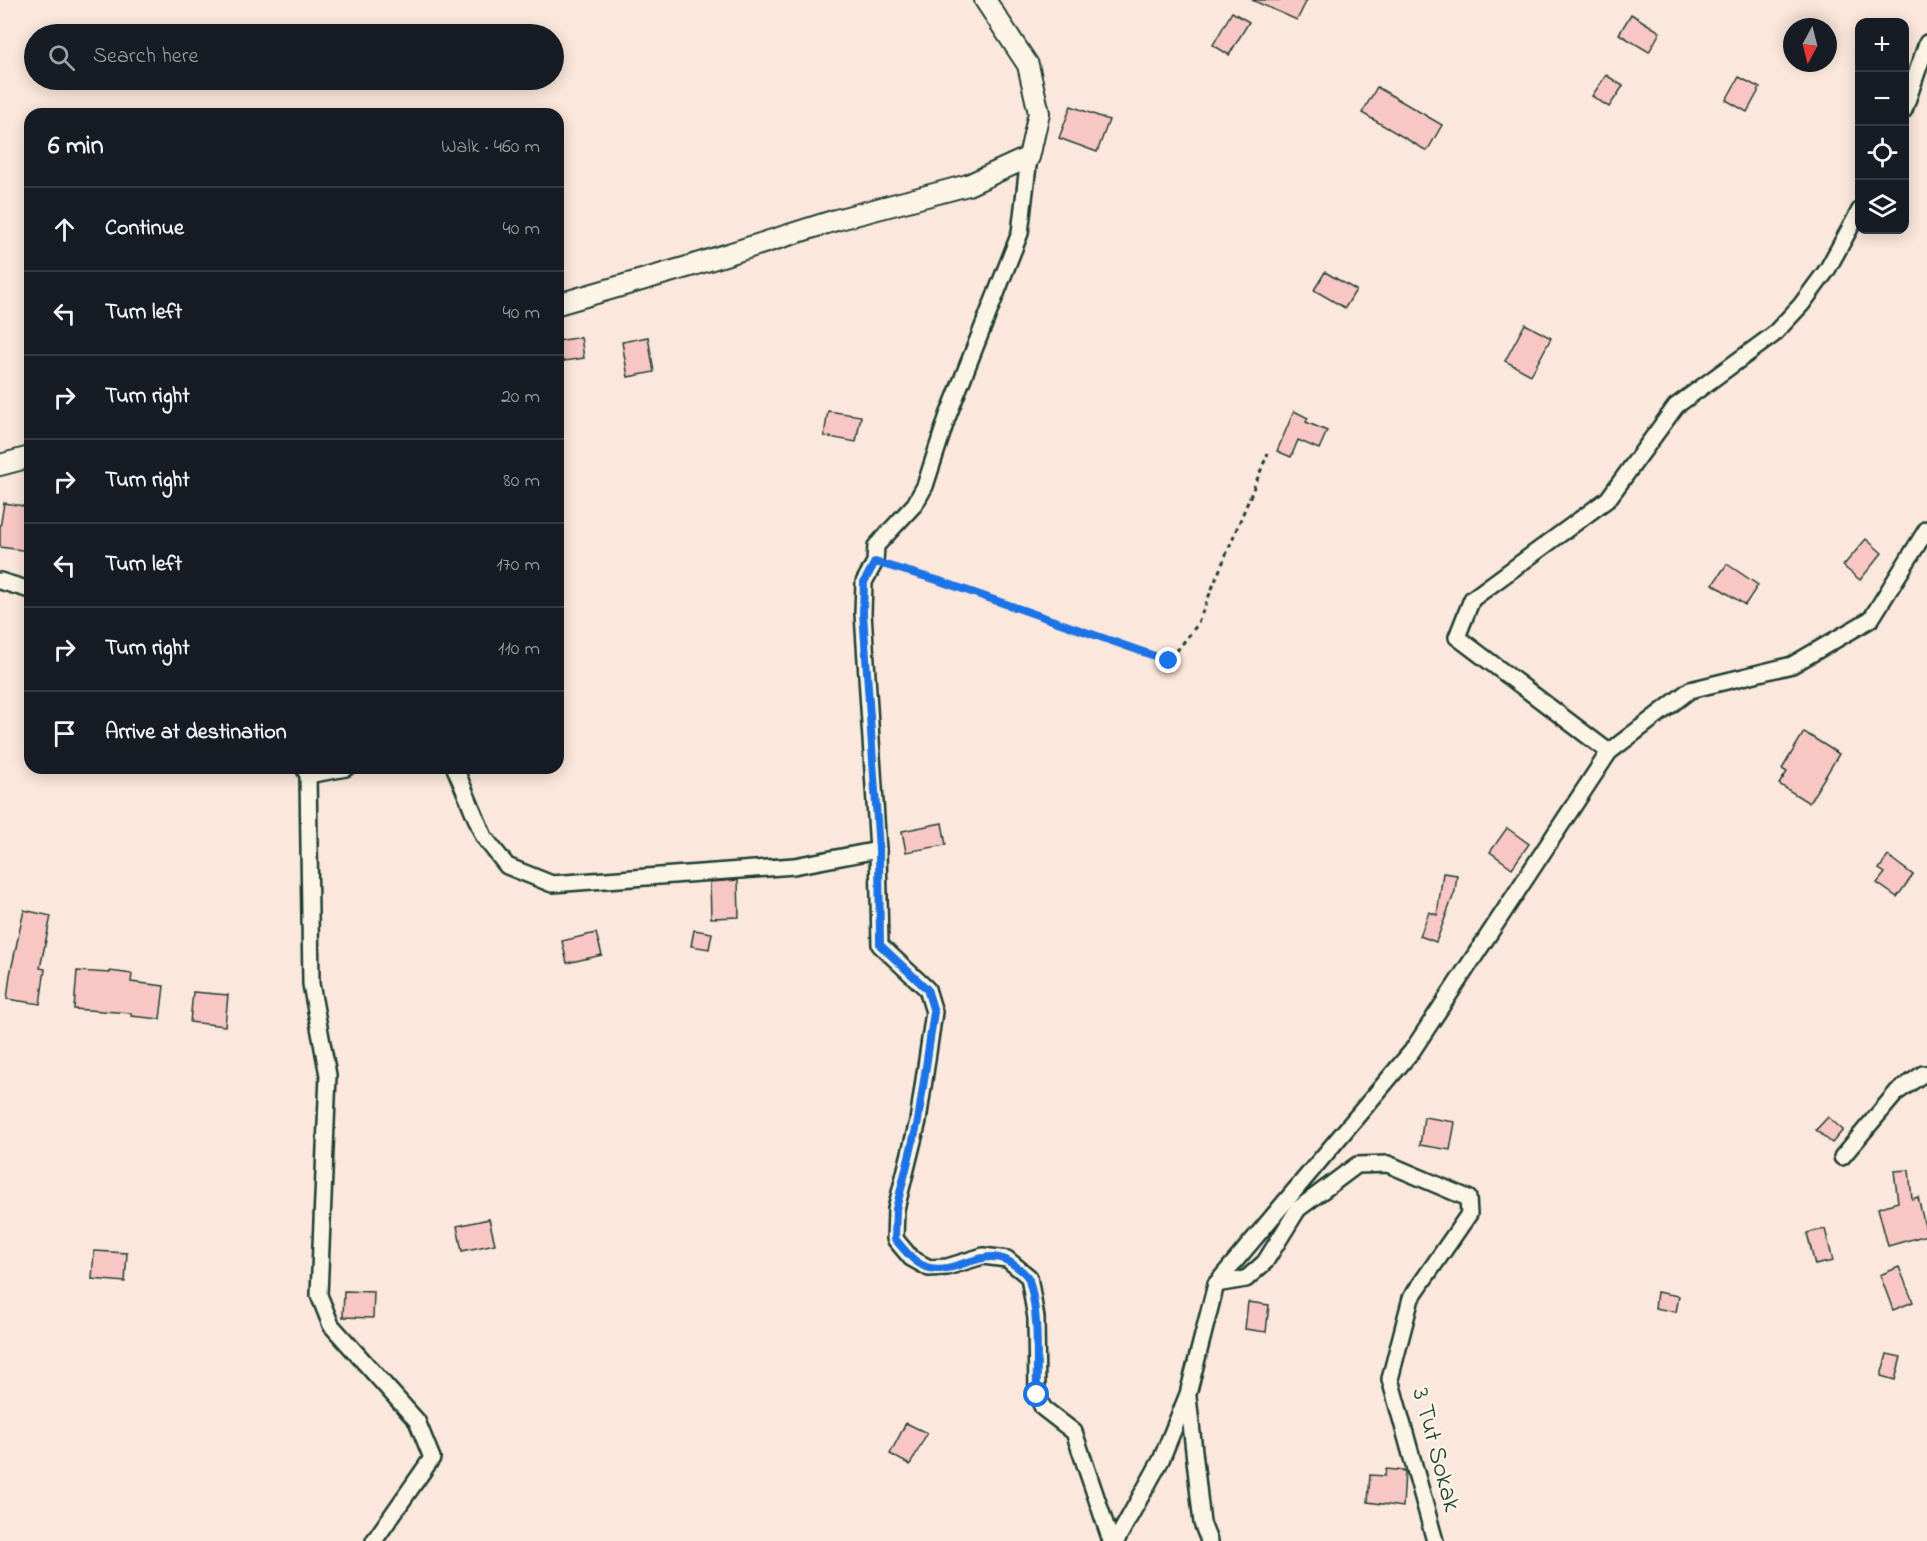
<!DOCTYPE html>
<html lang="en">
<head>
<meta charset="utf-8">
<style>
  body { margin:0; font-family:"Indie Flower",sans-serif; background:#20242c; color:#f1f3f6 }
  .controls { position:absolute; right:18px; top:18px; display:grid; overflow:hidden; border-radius:12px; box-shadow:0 3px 15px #0003 }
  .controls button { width:54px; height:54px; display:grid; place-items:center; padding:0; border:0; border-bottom:2px solid #363941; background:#171b24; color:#f1f3f6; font:30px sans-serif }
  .compass { position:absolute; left:1783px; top:18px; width:54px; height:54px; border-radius:50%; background:#171b24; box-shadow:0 3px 15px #0003; rotate:187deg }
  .stop { position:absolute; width:18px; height:18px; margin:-14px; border:4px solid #1a73e8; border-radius:50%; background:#fff }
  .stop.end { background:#1a73e8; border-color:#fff; box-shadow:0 2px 6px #0008 }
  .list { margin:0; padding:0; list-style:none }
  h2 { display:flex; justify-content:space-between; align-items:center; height:78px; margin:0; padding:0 24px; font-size:26px }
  h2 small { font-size:20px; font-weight:400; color:#9ea1a6 }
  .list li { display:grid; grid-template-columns:39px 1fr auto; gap:18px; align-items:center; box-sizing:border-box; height:84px; padding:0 24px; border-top:2px solid #363941 }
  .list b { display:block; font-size:22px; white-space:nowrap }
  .list em { font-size:20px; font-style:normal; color:#9ea1a6 }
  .icon { flex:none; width:33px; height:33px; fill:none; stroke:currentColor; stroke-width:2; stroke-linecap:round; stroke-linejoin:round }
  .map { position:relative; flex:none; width:1927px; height:1541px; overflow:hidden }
  .search { position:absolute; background:#171b24; box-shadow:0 3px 15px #0003; left:24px; top:24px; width:540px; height:66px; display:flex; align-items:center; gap:15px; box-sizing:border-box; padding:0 21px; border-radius:33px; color:#9ea1a6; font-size:22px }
  .panel { position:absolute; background:#171b24; box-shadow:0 3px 15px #0003; left:24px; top:108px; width:540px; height:666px; border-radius:18px }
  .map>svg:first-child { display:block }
  .building { fill:#f8c7c4; stroke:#1f3d34; stroke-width:1.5 }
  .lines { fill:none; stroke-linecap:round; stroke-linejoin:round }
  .minor-casing { stroke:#1f3d34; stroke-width:20 }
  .tertiary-casing { stroke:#1f3d34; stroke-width:24 }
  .path { stroke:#1f3d34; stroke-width:3; stroke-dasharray:4.5 4.5; stroke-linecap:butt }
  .minor { stroke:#fcf5e5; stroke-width:15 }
  .tertiary { stroke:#fcf5e5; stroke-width:20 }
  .route { stroke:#1a73e8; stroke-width:8 }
  .labels { text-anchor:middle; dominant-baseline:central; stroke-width:5; stroke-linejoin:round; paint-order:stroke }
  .street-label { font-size:26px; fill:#1f3d34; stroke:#fcf5e5 }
</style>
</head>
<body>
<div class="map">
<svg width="1927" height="1541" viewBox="0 0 1927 1541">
  <rect width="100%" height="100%" fill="#fbe7db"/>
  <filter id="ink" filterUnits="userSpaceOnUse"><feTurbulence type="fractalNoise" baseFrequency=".0167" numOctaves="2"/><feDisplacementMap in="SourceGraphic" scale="12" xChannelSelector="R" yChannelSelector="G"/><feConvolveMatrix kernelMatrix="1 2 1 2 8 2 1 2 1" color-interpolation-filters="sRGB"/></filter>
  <g filter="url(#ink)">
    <g class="building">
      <polygon points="1252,0 1307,0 1297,20"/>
      <polygon points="1232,12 1249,22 1229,55 1213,45"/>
      <polygon points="1631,14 1660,32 1649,52 1619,34"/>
      <polygon points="1606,75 1623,86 1609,107 1592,96"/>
      <polygon points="1739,77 1760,88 1747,112 1726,100"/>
      <polygon points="1377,87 1442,125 1427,151 1362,113"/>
      <polygon points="1071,106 1109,120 1097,152 1059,138"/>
      <polygon points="1325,272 1356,290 1345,308 1314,290"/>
      <polygon points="1525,324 1551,338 1531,375 1505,361"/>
      <polygon points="581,337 584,358 558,362 558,341"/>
      <polygon points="648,337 654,372 628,377 622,342"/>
      <polygon points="828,411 861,416 856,442 824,436"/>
      <polygon points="1294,411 1308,418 1306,422 1327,431 1319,449 1298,440 1291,457 1277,451"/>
      <polygon points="4,503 30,507 29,551 0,547 0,528"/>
      <polygon points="1866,539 1882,553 1860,580 1843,566"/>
      <polygon points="1727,564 1758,585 1745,605 1713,584"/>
      <polygon points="1804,732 1839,754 1809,803 1779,784 1787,772 1782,769"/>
      <polygon points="942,823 946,845 906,852 902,831"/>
      <polygon points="1507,828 1529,844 1512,868 1490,852"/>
      <polygon points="1888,856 1913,875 1897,897 1877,883 1885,873 1879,869"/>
      <polygon points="1443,873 1457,875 1455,891 1436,942 1420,936 1429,912 1437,915"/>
      <polygon points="738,880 739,917 711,918 710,882"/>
      <polygon points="24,910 51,916 40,968 45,969 40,1004 7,999 10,975"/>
      <polygon points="694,930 712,933 709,949 691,946"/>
      <polygon points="596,933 602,955 567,963 562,941"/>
      <polygon points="77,971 110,973 110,971 132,974 131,982 164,986 160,1019 131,1016 131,1013 74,1009"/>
      <polygon points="193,992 228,995 225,1026 190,1022"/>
      <polygon points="1424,1117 1455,1122 1450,1150 1420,1145"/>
      <polygon points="1828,1117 1843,1130 1832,1143 1816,1130"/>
      <polygon points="1909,1170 1912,1199 1918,1197 1927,1235 1888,1246 1878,1208 1898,1202 1894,1171"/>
      <polygon points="489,1219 495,1244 462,1251 457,1226"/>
      <polygon points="1825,1229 1833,1261 1815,1265 1807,1233"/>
      <polygon points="94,1251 127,1253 125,1282 92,1279"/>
      <polygon points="1899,1267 1913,1302 1893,1310 1880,1275"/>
      <polygon points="344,1291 374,1292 373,1318 343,1317"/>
      <polygon points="1657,1292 1679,1296 1676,1312 1655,1308"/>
      <polygon points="1248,1302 1269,1305 1266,1332 1245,1329"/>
      <polygon points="1887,1354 1901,1357 1895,1380 1881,1376"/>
      <polygon points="906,1423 927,1433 910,1465 890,1454"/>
      <polygon points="1386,1469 1405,1471 1403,1507 1368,1502 1370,1475 1385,1476"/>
    </g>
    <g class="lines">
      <defs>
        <g id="minor">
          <polyline points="1904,110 1927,43"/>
          <polyline points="1029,157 1020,233 947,418 925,486 915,504 876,546 875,562 864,582 863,613 878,850 880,945 927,989 934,1012 918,1121 896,1209 895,1239 911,1258 929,1268 947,1267 983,1256 1007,1259 1029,1277 1036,1318 1037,1395 1043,1408 1074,1432 1111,1541"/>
          <polyline points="0,581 30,590"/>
          <polyline points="1609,752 1457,637 1472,599 1608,499 1676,406 1773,335 1801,305 1827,270 1860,210"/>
          <polyline points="304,768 308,775 311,984 328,1075 319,1295 331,1325 417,1421 432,1458 374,1541"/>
          <polyline points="455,768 484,837 507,866 552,884 794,866 878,850"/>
          <polyline points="308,775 346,768"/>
          <polyline points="1842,1157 1897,1092 1923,1074 1927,1074"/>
          <polyline points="1216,1284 1246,1279 1265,1262 1298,1209 1357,1165 1388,1164 1468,1198 1469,1214 1411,1298 1390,1379 1435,1541"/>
          <polyline points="1188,1397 1202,1523 1209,1541"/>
          <polyline points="1116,1541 1161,1460 1188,1394 1216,1284 1412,1051 1609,752 1690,690 1792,665 1871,619 1927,529"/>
        </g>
        <g id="tertiary">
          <polyline points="558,304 687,267 836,220 968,185 1029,157 1039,113 1028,65 985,0"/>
          <polyline points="0,465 30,457"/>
        </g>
      </defs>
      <use href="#minor" class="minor-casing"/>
      <use href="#tertiary" class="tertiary-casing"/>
      <polyline class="path" points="891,567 937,580 1169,661 1197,625 1268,453"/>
      <use href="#minor" class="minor"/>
      <use href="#tertiary" class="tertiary"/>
    </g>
  </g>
  <g class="lines" filter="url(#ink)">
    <path class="route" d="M1037 1395C1036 1358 1040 1317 1029 1280 1028 1275 1022 1271 1017 1267 986 1241 962 1274 930 1268 915 1265 904 1249 895 1239L896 1209 918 1121 934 1012 927 989 880 945 879 850 863 613 864 582 875 562 937 580 1169 661"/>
  </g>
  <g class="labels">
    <g class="street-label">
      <text transform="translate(1435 1450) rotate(75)">3 Tut Sokak</text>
    </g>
  </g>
</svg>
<div class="controls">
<button>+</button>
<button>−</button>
<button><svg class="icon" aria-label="locate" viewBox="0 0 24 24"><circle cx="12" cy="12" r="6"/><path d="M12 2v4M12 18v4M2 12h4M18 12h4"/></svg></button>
<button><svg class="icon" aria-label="layers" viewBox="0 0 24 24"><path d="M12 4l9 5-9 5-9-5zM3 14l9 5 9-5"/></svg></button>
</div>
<svg class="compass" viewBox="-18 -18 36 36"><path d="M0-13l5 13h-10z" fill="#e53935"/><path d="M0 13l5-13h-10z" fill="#9ea1a6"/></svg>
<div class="stop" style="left:1037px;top:1395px"></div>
<div class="stop end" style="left:1169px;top:661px"></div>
<div class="search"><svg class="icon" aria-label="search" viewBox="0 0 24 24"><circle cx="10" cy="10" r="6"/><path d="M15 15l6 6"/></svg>Search here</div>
<section class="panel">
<h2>6 min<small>Walk · 460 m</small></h2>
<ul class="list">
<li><svg class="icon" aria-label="ahead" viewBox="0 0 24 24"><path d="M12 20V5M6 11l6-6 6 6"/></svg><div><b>Continue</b></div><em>40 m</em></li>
<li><svg class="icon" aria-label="left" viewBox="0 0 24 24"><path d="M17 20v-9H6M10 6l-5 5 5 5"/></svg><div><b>Turn left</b></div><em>40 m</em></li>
<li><svg class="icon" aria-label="right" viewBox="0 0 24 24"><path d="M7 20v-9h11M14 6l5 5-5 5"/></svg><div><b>Turn right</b></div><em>20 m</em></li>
<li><svg class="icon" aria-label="right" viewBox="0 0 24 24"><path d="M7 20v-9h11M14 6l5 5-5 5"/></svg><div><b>Turn right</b></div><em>80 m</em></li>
<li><svg class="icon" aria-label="left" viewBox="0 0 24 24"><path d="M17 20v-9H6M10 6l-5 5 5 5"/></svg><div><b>Turn left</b></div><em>170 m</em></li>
<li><svg class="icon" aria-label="right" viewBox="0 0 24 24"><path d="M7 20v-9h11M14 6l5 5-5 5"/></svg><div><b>Turn right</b></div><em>110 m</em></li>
<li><svg class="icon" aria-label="arrive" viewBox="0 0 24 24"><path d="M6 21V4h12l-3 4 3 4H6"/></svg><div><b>Arrive at destination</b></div></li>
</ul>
</section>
</div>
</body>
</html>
